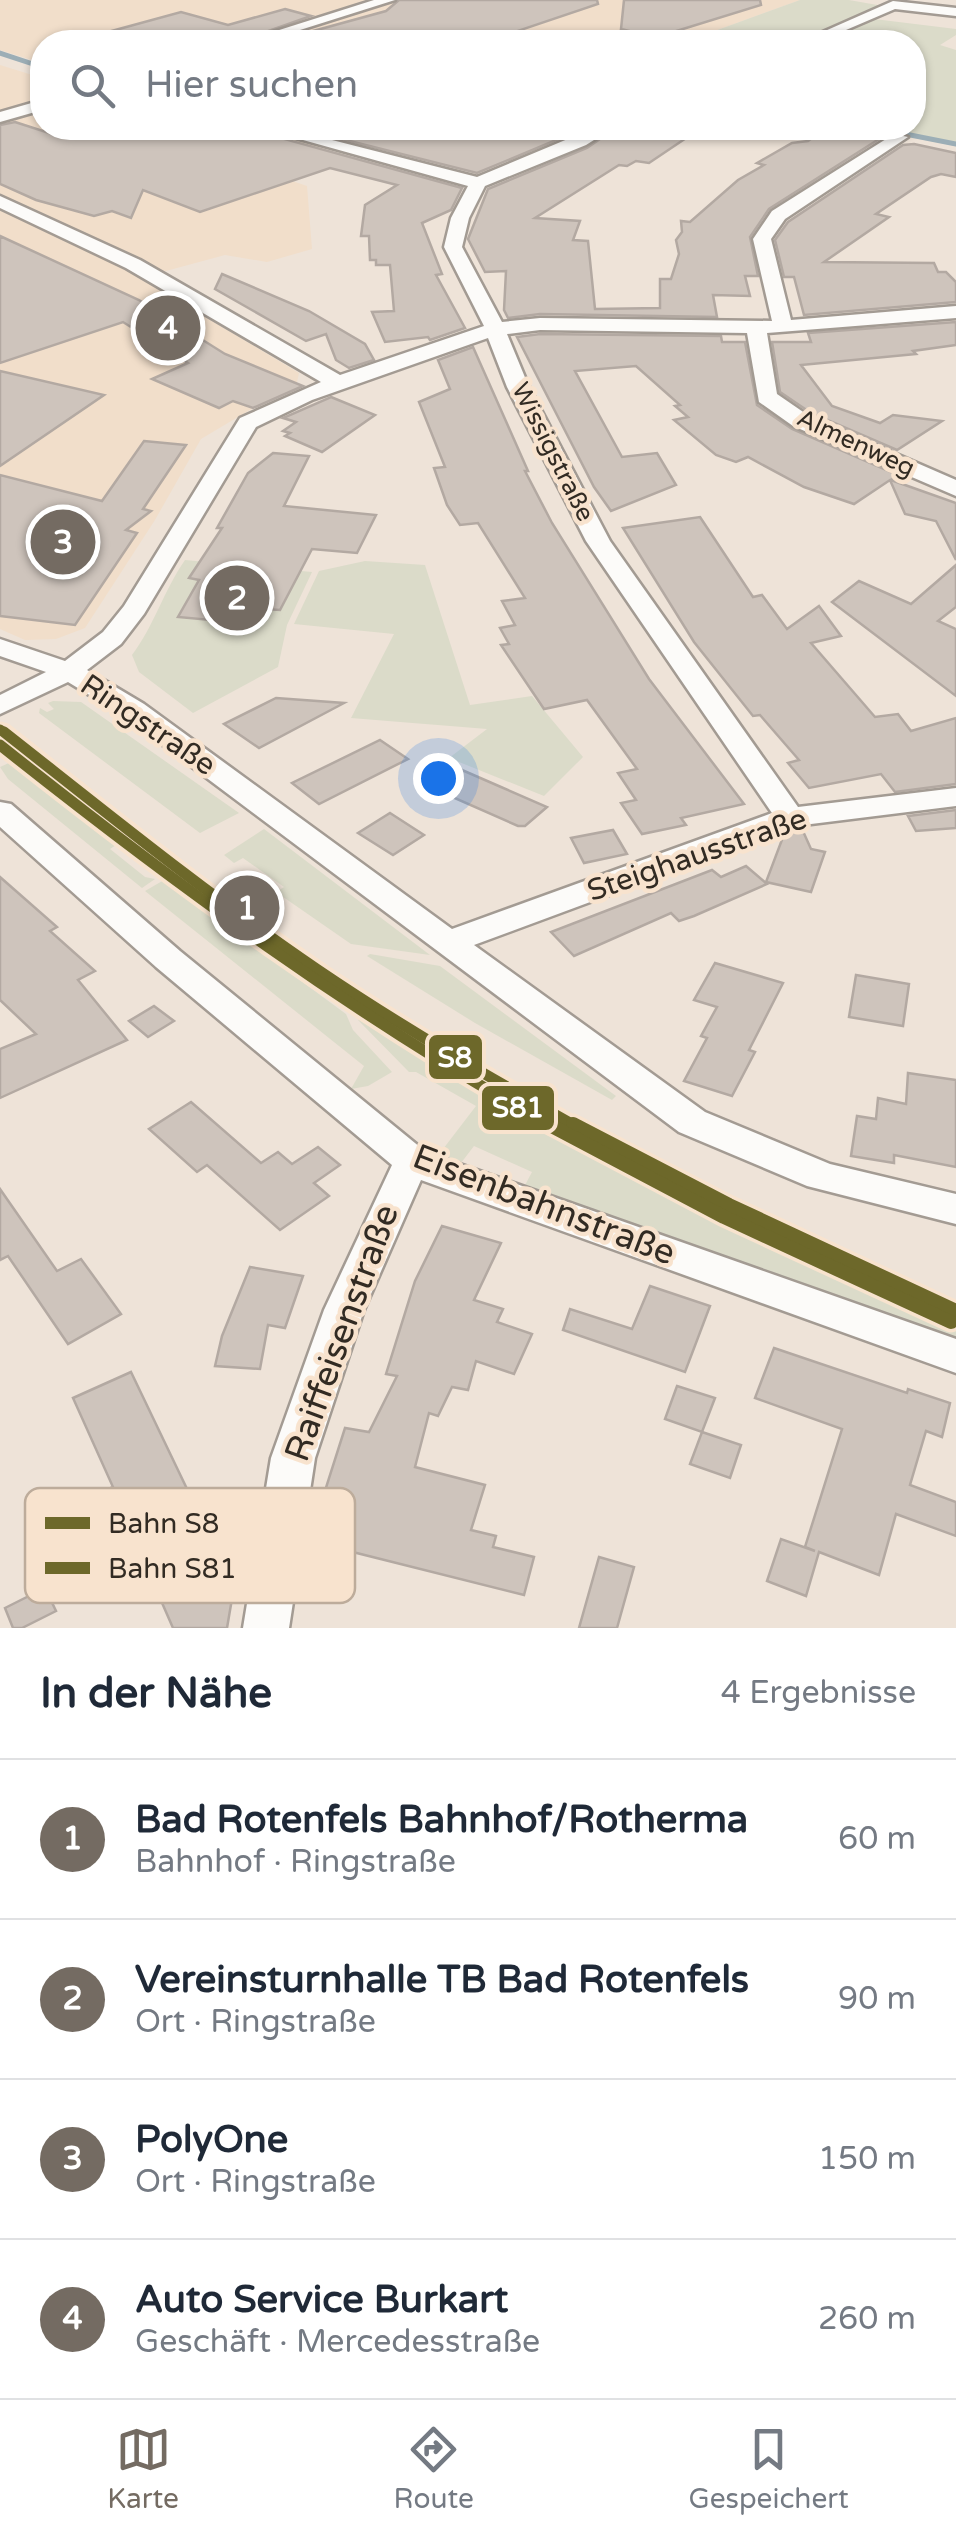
<!DOCTYPE html>
<html lang="de">
<head>
<meta charset="utf-8">
<style>
  body { margin:0; font-family:"Varela Round",sans-serif; background:#f2f2f3; color:#1f2937 }
  .you { position:absolute; left:438px; top:778px; width:35px; height:35px; margin:-25px; border:8px solid #fff; border-radius:50%; background:#1a73e8; box-shadow:0 0 0 15px #1a73e833 }
  .badge { display:grid; place-items:center; width:65px; height:65px; border-radius:50%; background:#746b62; color:#fff; font-size:32px; font-weight:700 }
  .pin { position:absolute; translate:-50% -50%; border:5px solid #fff; box-shadow:0 2px 10px #0006 }
  .list { margin:0; padding:0; list-style:none }
  h2 { display:flex; justify-content:space-between; align-items:center; height:130px; margin:0; padding:0 40px; font-size:42px }
  h2 small { font-size:32px; font-weight:400; color:#747a83 }
  .list li { display:grid; grid-template-columns:65px 1fr auto; gap:30px; align-items:center; box-sizing:border-box; height:160px; padding:0 40px; border-top:2px solid #e0e1e3 }
  .list b { display:block; font-size:38px; white-space:nowrap }
  .list p { margin:0; font-size:32px; white-space:nowrap; color:#747a83 }
  .list em { font-size:32px; font-style:normal; color:#747a83 }
  .icon { flex:none; width:55px; height:55px; fill:none; stroke:currentColor; stroke-width:2; stroke-linecap:round; stroke-linejoin:round }
  .map { position:relative; flex:none; width:956px; height:1628px; overflow:hidden }
  .search { position:absolute; background:#fff; box-shadow:0 2px 8px #0004; left:30px; right:30px; top:30px; height:110px; display:flex; align-items:center; gap:25px; box-sizing:border-box; padding:0 35px; border-radius:40px; color:#747a83; font-size:38px }
  .sheet { height:770px; background:#fff }
  nav { display:flex; justify-content:space-around; align-items:center; box-sizing:border-box; height:140px; border-top:2px solid #e0e1e3; background:#fff; font-size:28px; color:#747a83 }
  nav a { display:grid; justify-items:center; gap:5px }
  nav .on { color:#746b62 }
  .map>svg:first-child { display:block }
  .built { fill:#f1deca }
  .green { fill:#dbdbc9 }
  .lines { fill:none; stroke-linecap:round; stroke-linejoin:round }
  .stream { stroke:#9caeb6; stroke-width:5 }
  .building { fill:#cec4bc; stroke:#b3a9a2; stroke-width:2.5 }
  .street-casing { stroke:#a39b93; stroke-width:5 }
  .street { fill:#fcfbf9; fill-rule:evenodd }
  .rail-1-far2-casing { stroke:#f8e3ce; stroke-width:15 }
  .rail-1-far1-casing { stroke:#f8e3ce; stroke-width:19 }
  .rail-1-casing { stroke:#f8e3ce; stroke-width:21 }
  .rail-2-far1-casing { stroke:#f8e3ce; stroke-width:19 }
  .rail-2-casing { stroke:#f8e3ce; stroke-width:21 }
  .rail-1-far2 { stroke:#6d682a; stroke-width:9 }
  .rail-1-far1 { stroke:#6d682a; stroke-width:11 }
  .rail-1 { stroke:#6d682a; stroke-width:14 }
  .rail-2-far1 { stroke:#6d682a; stroke-width:11 }
  .rail-2 { stroke:#6d682a; stroke-width:14 }
  .labels { text-anchor:middle; dominant-baseline:central; stroke-width:9; stroke-linejoin:round; paint-order:stroke }
  .far-street-label { font-size:25px; fill:#322b23; stroke:#f8e3ce }
  .street-label { font-size:30px; fill:#322b23; stroke:#f8e3ce }
  .near-street-label { font-size:35px; fill:#322b23; stroke:#f8e3ce }
  .key { fill:#f8e3ce; stroke:#bdac9b; stroke-width:2.5 }
  .key-label { font-size:28px; fill:#322b23 }
  .line-badge { stroke:#f8e3ce; stroke-width:4 }
  .badge-label { font-size:28px; text-anchor:middle; font-weight:bold; fill:#fff }
</style>
</head>
<body>
<div class="map">
<svg width="956" height="1628" viewBox="0 0 956 1628">
  <rect width="100%" height="100%" fill="#eee3d8"/>
  <g class="built">
    <polygon points="0,0 800,0 712,32 666,42 42,42 42,63 0,50"/>
    <polygon points="0,65 42,78 42,128 424,128 371,148 340,141 257,169 307,186 312,249 267,262 225,255 140,278 299,373 297,382 201,439 155,520 85,628 56,639 25,640 0,629"/>
  </g>
  <g class="green">
    <polygon points="800,0 849,0 883,6 802,42 666,42 712,32"/>
    <polygon points="874,19 956,29 956,35 940,45 956,50 956,146 862,128 914,128 914,42 819,42"/>
    <path d="M185 560 312 572 287 625 278 667 193 713 139 672 132 655C154 626 164 590 185 560Z"/>
    <polygon points="365,561 425,565 470,705 532,696 583,757 544,796 449,758 487,729 351,718 394,634 294,624 319,571"/>
    <polygon points="53,701 81,702 239,813 200,833 39,713 40,708 47,712 54,709 48,703"/>
    <polygon points="11,762 116,845 110,849 145,877 155,879 142,888 8,779 0,767"/>
    <polygon points="264,829 430,955 351,944 276,892 284,887 243,858 234,863 224,855"/>
    <polygon points="164,880 346,1014 353,1030 392,1072 368,1086 351,1089 364,1066 145,891"/>
    <polygon points="370,954 440,966 616,1096 612,1100 475,1023 367,956"/>
    <path d="M366 1015C556 1132 751 1233 956 1321V1345L523 1189 532 1172 474 1146 461 1163 440 1153 476 1106 416 1072H409L358 1020Z"/>
  </g>
  <g class="lines">
    <g class="stream">
      <polyline points="0,53 42,67"/>
      <polyline points="875,128 956,144"/>
    </g>
  </g>
  <g class="building">
    <polygon points="399,0 597,0 598,4 485,42 273,42 386,11"/>
    <polygon points="624,0 760,0 761,5 644,41 638,33 621,29"/>
    <polygon points="285,9 311,16 237,42 186,42 185,36 163,42 98,42 97,35 181,12 228,25"/>
    <polygon points="15,122 52,134 71,128 256,128 259,132 462,188 451,210 422,223 442,274 436,275 465,328 430,340 428,337 385,342 372,312 394,311 390,265 376,265 376,260 370,260 369,236 361,236 365,205 397,185 330,168 200,212 143,190 131,218 112,211 94,216 36,200 0,184 0,125"/>
    <polygon points="298,128 585,128 477,173"/>
    <polygon points="616,128 701,128 649,163 636,161 627,166 619,165 535,218 580,221 573,240 588,241 595,309 660,308 660,279 671,279 679,254 676,240 682,232 681,221 690,222 738,180 764,165 757,163 792,143 808,141 825,128 879,139 769,209 750,237 758,276 745,276 750,296 713,295 717,317 540,314 508,318 504,310 506,271 485,272 468,239 488,189 587,148"/>
    <polygon points="914,144 956,153 956,177 941,174 931,177 876,214 889,217 824,262 934,263 938,272 946,272 956,282 956,302 804,315 794,277 784,277 775,240 788,222 903,145"/>
    <polygon points="0,236 139,300 225,354 303,386 253,408 233,401 219,408 152,379 188,363 123,322 0,363"/>
    <polygon points="222,274 309,311 365,344 374,360 349,368 336,360 326,334 306,341 215,289"/>
    <polygon points="956,322 956,345 913,351 916,354 801,365 832,406 880,423 893,415 942,421 897,450 811,413 780,392 772,342 811,342 808,333"/>
    <polygon points="540,334 721,336 722,342 745,342 757,405 792,429 898,475 891,480 956,503 956,560 936,521 905,514 890,480 854,504 804,487 748,457 736,462 716,455 674,420 688,417 675,406 680,405 636,366 575,371 622,457 657,453 676,485 611,511 594,487 517,337"/>
    <polygon points="473,347 528,471 525,471 552,523 649,679 744,804 681,818 686,825 642,834 621,803 636,800 618,773 637,769 587,700 544,709 501,645 509,644 500,628 515,625 502,601 525,598 478,523 460,525 447,505 434,468 445,467 419,402 450,389 438,360"/>
    <polygon points="0,371 104,395 0,466"/>
    <polygon points="331,397 375,415 322,452 285,436 290,433 283,431 296,422 283,418"/>
    <polygon points="144,441 186,445 143,509 151,511 126,530 137,533 75,625 0,616 0,475 102,501"/>
    <polygon points="273,453 309,456 284,506 376,515 357,553 312,549 280,610 264,609 254,624 178,617 199,580 189,578 222,528 217,528 248,473"/>
    <polygon points="700,517 753,597 762,595 787,629 819,606 841,636 811,643 875,717 898,714 911,731 956,718 956,784 895,792 881,774 809,788 788,763 799,760 760,715 753,716 694,642 623,528"/>
    <polygon points="956,565 956,607 938,621 956,629 956,696 832,602 859,581 911,604"/>
    <polygon points="276,698 344,703 259,748 224,724"/>
    <polygon points="380,740 408,759 319,804 292,783"/>
    <polygon points="462,770 501,787 547,807 525,826 518,826 432,788"/>
    <polygon points="956,810 956,828 916,831 908,816"/>
    <polygon points="390,813 424,835 393,855 358,833"/>
    <polygon points="802,829 811,849 825,852 811,892 766,882 783,837"/>
    <polygon points="613,830 627,854 584,863 571,838"/>
    <polygon points="746,866 767,884 694,916 679,921 671,913 574,956 551,932 712,870 721,877"/>
    <polygon points="0,877 57,927 50,931 95,971 78,980 127,1040 0,1098 0,1049 36,1034 0,1000"/>
    <polygon points="715,963 783,983 749,1050 755,1052 732,1096 684,1081 707,1038 701,1036 717,1007 694,1000"/>
    <polygon points="856,975 909,984 903,1026 849,1017"/>
    <polygon points="154,1006 174,1021 148,1037 129,1021"/>
    <polygon points="908,1073 956,1080 956,1167 894,1155 894,1163 851,1156 857,1116 876,1119 878,1098 906,1104"/>
    <polygon points="191,1102 261,1163 278,1152 292,1164 318,1147 340,1165 314,1183 329,1196 280,1230 207,1165 197,1172 149,1129"/>
    <polygon points="0,1189 57,1271 81,1259 121,1314 68,1344 8,1256 0,1260"/>
    <polygon points="442,1226 501,1243 474,1300 503,1309 497,1322 532,1334 514,1374 476,1361 468,1390 452,1387 438,1416 429,1413 415,1467 485,1485 471,1530 496,1536 493,1547 534,1557 524,1595 309,1541 345,1428 369,1432 397,1376 386,1374 415,1281"/>
    <polygon points="250,1267 303,1276 285,1328 268,1325 260,1369 215,1366 222,1336"/>
    <polygon points="650,1286 710,1306 685,1372 563,1330 570,1309 632,1329"/>
    <polygon points="774,1348 907,1393 908,1389 950,1403 942,1437 926,1431 910,1485 956,1502 956,1536 896,1514 879,1575 819,1552 806,1596 767,1581 781,1539 815,1551 805,1547 842,1429 755,1398"/>
    <polygon points="131,1372 234,1587 227,1628 173,1628 135,1541 95,1560 85,1536 74,1541 62,1510 113,1487 73,1398"/>
    <polygon points="677,1386 715,1398 702,1432 665,1419"/>
    <polygon points="702,1432 741,1445 730,1478 690,1464"/>
    <polygon points="599,1557 634,1567 617,1628 579,1628"/>
    <polygon points="45,1588 56,1611 22,1628 13,1628 5,1608"/>
  </g>
  <g class="lines">
    <defs>
      <g id="street">
        <polygon points="374,0 395,0 262,42 241,42"/>
        <polygon points="893,1 956,8 956,16 895,9 818,42 800,42"/>
        <polygon points="42,100 42,110 0,122 0,112"/>
        <path d="M260 128H285L477 177 594 128H613L586 145 485 186 469 218 462 247 502 322 540 318 772 321 753 239 772 211 894 134 908 137 785 219 771 239 791 320 956 306V318L767 333 777 394 809 416 956 480V496L793 426 759 402 747 333 540 330 507 334 529 387 610 541 798 807 956 788V806L795 826 474 945 705 1112 830 1164 956 1194V1224L807 1186 679 1132 124 716 68 682 0 714V695L46 672 0 656V639L65 661 103 632 124 606 240 418 321 382 126 268 0 208V196L140 260 340 375 484 326 444 247 451 218 468 186ZM488 338 507 387 586 541 772 813 452 929 144 704 87 670 121 644 144 614 256 427 312 400Z"/>
        <polygon points="0,802 11,804 180,951 426,1152 956,1339 956,1373 421,1180 364,1310 315,1458 289,1628 243,1628 271,1458 324,1310 392,1165 156,967 0,827"/>
      </g>
    </defs>
    <use href="#street" class="street-casing"/>
    <use href="#street" class="street"/>
    <defs>
      <polyline id="rail-1-far2" points="0,729 7,734"/>
      <path id="rail-1-far1" d="M4 732C107 813 209 896 318 970 402 1027 489 1077 577 1127"/>
      <polyline id="rail-1" points="573,1124 729,1205 956,1311"/>
      <path id="rail-2-far1" d="M0 745C176 885 355 1016 552 1127"/>
      <polyline id="rail-2" points="548,1124 724,1217 951,1322"/>
    </defs>
    <use href="#rail-1-far2" class="rail-1-far2-casing"/>
    <use href="#rail-1-far1" class="rail-1-far1-casing"/>
    <use href="#rail-1" class="rail-1-casing"/>
    <use href="#rail-2-far1" class="rail-2-far1-casing"/>
    <use href="#rail-2" class="rail-2-casing"/>
    <use href="#rail-1-far2" class="rail-1-far2"/>
    <use href="#rail-1-far1" class="rail-1-far1"/>
    <use href="#rail-1" class="rail-1"/>
    <use href="#rail-2-far1" class="rail-2-far1"/>
    <use href="#rail-2" class="rail-2"/>
  </g>
  <g class="labels">
    <g class="far-street-label">
      <text transform="translate(856 443) rotate(25)">Almenweg</text>
      <text transform="translate(553 452) rotate(63)">Wissigstraße</text>
    </g>
    <g class="street-label">
      <text transform="translate(148 725) rotate(34)">Ringstraße</text>
      <text transform="translate(697 855) rotate(-19)">Steighausstraße</text>
    </g>
    <g class="near-street-label">
      <text transform="translate(544 1205) rotate(21)">Eisenbahnstraße</text>
      <text transform="translate(342 1333) rotate(-70)">Raiffeisenstraße</text>
    </g>
  </g>
  <rect x="25" y="1488" width="330" height="115" rx="15" class="key"/>
  <rect x="45" y="1517" width="45" height="12" fill="#6d682a"/>
  <rect x="45" y="1562" width="45" height="12" fill="#6d682a"/>
  <g class="key-label">
    <text x="108" y="1533">Bahn S8</text>
    <text x="108" y="1578">Bahn S81</text>
  </g>
  <g class="line-badge">
    <rect x="427" y="1033" width="57" height="48" rx="10" fill="#6d682a"/>
    <rect x="480" y="1084" width="76" height="48" rx="10" fill="#6d682a"/>
  </g>
  <g class="badge-label">
    <text x="455" y="1067">S8</text>
    <text x="518" y="1117">S81</text>
  </g>
</svg>
<div class="you"></div>
<div class="pin badge" style="left:247px;top:908px">1</div>
<div class="pin badge" style="left:237px;top:598px">2</div>
<div class="pin badge" style="left:63px;top:542px">3</div>
<div class="pin badge" style="left:168px;top:328px">4</div>
<div class="search"><svg class="icon" aria-label="search" viewBox="0 0 24 24"><circle cx="10" cy="10" r="6"/><path d="M15 15l6 6"/></svg>Hier suchen</div>
</div>
<section class="sheet">
<h2>In der Nähe<small>4 Ergebnisse</small></h2>
<ul class="list">
<li><span class="badge">1</span><div><b>Bad Rotenfels Bahnhof/Rotherma</b><p>Bahnhof · Ringstraße</p></div><em>60 m</em></li>
<li><span class="badge">2</span><div><b>Vereinsturnhalle TB Bad Rotenfels</b><p>Ort · Ringstraße</p></div><em>90 m</em></li>
<li><span class="badge">3</span><div><b>PolyOne</b><p>Ort · Ringstraße</p></div><em>150 m</em></li>
<li><span class="badge">4</span><div><b>Auto Service Burkart</b><p>Geschäft · Mercedesstraße</p></div><em>260 m</em></li>
</ul>
</section>
<nav>
<a class="on"><svg class="icon" aria-label="map" viewBox="0 0 24 24"><path d="M3 6l6-2 6 2 6-2v14l-6 2-6-2-6 2zM9 4v14M15 6v14"/></svg>Karte</a>
<a><svg class="icon" aria-label="directions" viewBox="0 0 24 24"><path d="M12 3l9 9-9 9-9-9zM9 14v-3h6M13 9l2 2-2 2"/></svg>Route</a>
<a><svg class="icon" aria-label="saved" viewBox="0 0 24 24"><path d="M7 4h10v16l-5-4-5 4z"/></svg>Gespeichert</a>
</nav>
</body>
</html>
